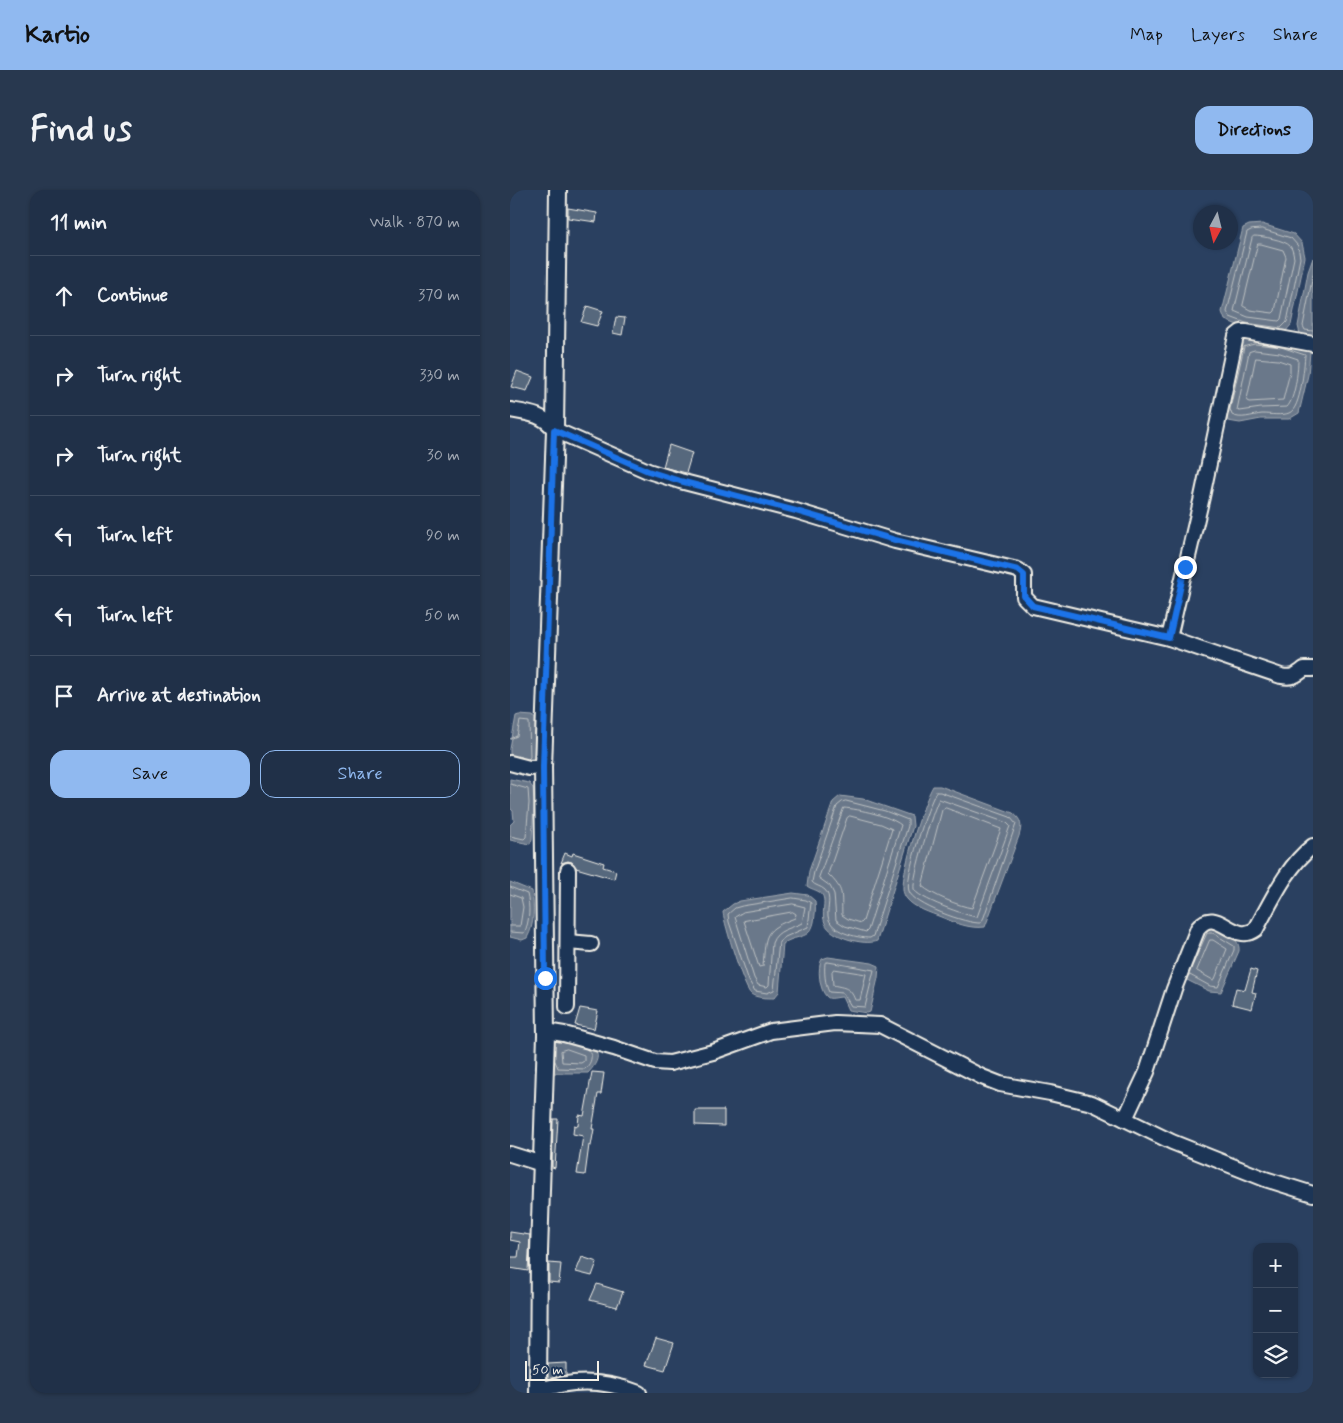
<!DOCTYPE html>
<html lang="en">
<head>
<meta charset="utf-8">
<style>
  body { margin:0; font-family:Mynerve,sans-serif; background:#28384f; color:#f1f3f6 }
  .controls { position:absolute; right:15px; bottom:15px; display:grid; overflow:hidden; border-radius:10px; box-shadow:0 1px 4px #0004 }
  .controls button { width:45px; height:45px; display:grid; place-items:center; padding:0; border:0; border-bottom:1px solid #3d4b60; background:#203048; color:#f1f3f6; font:25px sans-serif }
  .compass { position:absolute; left:683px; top:15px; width:45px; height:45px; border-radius:50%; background:#203048; box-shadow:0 1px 4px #0004; rotate:187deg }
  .scale { position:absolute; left:15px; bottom:12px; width:74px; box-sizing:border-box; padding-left:5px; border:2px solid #f4f1e8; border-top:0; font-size:14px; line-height:18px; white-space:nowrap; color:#f4f1e8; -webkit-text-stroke:4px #1d3557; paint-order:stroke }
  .stop { position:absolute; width:15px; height:15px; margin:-11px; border:4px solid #1a73e8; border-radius:50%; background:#fff }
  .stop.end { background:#1a73e8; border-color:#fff; box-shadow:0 1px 5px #0008 }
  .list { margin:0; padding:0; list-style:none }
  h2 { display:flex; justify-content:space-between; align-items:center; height:65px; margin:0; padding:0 20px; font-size:21px }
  h2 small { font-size:16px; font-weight:400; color:#a2a9b4 }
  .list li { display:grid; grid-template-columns:32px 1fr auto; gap:15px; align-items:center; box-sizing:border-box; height:80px; padding:0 20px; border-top:1px solid #3d4b60 }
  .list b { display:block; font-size:19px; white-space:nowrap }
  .list em { font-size:16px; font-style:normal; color:#a2a9b4 }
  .actions { display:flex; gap:10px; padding:15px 20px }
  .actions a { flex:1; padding:11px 0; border:1px solid #90b9f0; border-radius:15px; text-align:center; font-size:18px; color:#90b9f0 }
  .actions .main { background:#90b9f0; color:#111 }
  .icon { flex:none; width:28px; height:28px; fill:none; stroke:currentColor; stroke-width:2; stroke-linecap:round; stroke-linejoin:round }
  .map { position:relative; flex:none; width:803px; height:1203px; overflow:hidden; border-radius:15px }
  header { display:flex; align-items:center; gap:30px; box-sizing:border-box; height:70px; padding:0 25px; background:#90b9f0; color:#111 }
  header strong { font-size:24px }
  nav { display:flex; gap:28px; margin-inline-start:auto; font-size:18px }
  .intro { display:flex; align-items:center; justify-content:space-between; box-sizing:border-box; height:120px; padding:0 30px }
  h1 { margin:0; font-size:35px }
  .button { padding:12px 22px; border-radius:15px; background:#90b9f0; color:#111; font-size:18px; font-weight:700 }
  main { display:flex; gap:30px; padding:0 30px }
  aside { flex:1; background:#203048; border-radius:15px; box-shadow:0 1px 4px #0004 }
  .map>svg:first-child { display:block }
  .water { fill:#6a788a; stroke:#a1a8b0 }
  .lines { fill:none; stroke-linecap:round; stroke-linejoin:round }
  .shore { stroke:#bdc1c2; stroke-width:1 }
  .building { fill:#56677d; stroke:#f4f1e8 }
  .minor-casing { stroke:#f4f1e8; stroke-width:18 }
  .major-casing { stroke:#f4f1e8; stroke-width:20 }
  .minor { stroke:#1d3557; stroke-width:14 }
  .major { stroke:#1d3557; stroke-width:16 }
  .route { stroke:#1a73e8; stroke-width:6 }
</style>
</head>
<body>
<header>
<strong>Kartio</strong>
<nav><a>Map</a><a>Layers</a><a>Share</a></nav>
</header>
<div class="intro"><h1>Find us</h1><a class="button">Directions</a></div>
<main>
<aside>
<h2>11 min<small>Walk · 870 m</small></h2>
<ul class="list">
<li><svg class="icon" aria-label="ahead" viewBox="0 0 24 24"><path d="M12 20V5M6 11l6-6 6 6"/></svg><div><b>Continue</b></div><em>370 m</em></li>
<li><svg class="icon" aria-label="right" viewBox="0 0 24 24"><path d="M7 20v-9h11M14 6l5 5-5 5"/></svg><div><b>Turn right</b></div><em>330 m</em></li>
<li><svg class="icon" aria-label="right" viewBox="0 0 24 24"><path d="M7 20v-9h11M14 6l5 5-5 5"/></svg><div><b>Turn right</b></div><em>30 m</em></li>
<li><svg class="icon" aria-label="left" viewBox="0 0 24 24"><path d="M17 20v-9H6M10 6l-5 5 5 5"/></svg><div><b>Turn left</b></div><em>90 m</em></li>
<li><svg class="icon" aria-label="left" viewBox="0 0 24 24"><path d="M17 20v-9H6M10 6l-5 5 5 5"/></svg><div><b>Turn left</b></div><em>50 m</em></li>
<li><svg class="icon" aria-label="arrive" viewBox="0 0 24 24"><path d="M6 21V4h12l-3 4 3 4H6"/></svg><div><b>Arrive at destination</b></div></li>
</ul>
<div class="actions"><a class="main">Save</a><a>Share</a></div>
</aside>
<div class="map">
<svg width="803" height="1203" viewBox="0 0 803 1203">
  <rect width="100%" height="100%" fill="#2a4060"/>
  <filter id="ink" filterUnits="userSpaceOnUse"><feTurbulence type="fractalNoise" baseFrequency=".02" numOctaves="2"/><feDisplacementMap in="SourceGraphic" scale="10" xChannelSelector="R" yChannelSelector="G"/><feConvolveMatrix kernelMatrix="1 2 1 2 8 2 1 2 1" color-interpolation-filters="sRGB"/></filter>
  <g filter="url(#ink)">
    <g class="water">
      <polygon points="752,34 784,44 792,53 795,67 781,135 774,143 735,138 715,130 712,122 733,38 739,35"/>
      <polygon points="803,68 803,146 790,144 788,136 798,82"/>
      <polygon points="745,148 793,158 800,162 798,185 789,223 779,229 751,229 730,233 718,231 715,220 730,151"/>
      <polygon points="9,525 23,526 25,529 25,572 0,570 0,559 6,526"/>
      <polygon points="0,589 19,593 23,598 24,613 22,649 20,654 0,650 0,635 4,631 3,621 0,618"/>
      <path d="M423 596H430L503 623C512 630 512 636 509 646L475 737C459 739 446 733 431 727 421 723 404 718 397 709 395 707 393 702 393 699 392 680 413 613 423 596Z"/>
      <path d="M330 606 353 609 402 626 403 636 367 751C354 756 320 747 315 733 311 724 316 714 313 706 310 700 302 700 297 696L299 681 323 612Z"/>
      <path d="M0 692 22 701C24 717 25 734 17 748L12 750 0 747Z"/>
      <path d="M283 703 298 705 305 711C306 718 305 725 304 732 300 751 285 744 273 754L269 802 264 808C257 808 246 808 241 804 234 799 214 733 213 722L223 714 230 711Z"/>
      <path d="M696 737C708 739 731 746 729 761L711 802 699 801 675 789 674 782Z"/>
      <path d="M318 767 362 773 369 776 368 788 360 822 357 823 338 820 332 807C327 807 320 810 317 807 309 800 307 777 312 769Z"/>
      <path d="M57 848C77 854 101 859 78 883H43L40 876 43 849Z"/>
    </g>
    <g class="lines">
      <g class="shore">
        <polygon points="752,39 781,48 788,56 790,68 777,132 771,138 736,133 720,127 717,122 737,42 741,40"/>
        <path d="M744 46C752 46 775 50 780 56 783 60 783 64 784 68L771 129 769 131 738 127 724 121 742 48Z"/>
        <polygon points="748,54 751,54 773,60 776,67 765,121 763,123 740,120 733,116"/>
        <polyline points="803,85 793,136 795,140 803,141"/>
        <path d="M745 154 771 157 795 165C794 176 791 219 779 223 772 226 760 224 752 224 742 225 731 230 722 225L720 219 734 157Z"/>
        <path d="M745 160 770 163 788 169C788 181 785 209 777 217L751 218 730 221 727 220 739 162Z"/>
        <polygon points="746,168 768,170 780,174 780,182 773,210 739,212 737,211"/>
        <polyline points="0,549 7,546 10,531 19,532 20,567 18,569"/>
        <polyline points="0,594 18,599 19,613 16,647 14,649 0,646"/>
        <path d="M426 602H430L500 627 506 634 474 727 471 733C457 734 403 715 399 701 394 689 418 614 426 602Z"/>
        <path d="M429 609 497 633 500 636 467 727C457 726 406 708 404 699 402 688 423 619 429 609Z"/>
        <path d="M336 611 375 621 398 630V636L363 746 360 748C347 748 320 742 318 726 317 718 322 707 315 700 311 696 305 696 302 692L304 682 327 616 332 612Z"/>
        <path d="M334 618C349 619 380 626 391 635L358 740 356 742 335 736 326 730 324 704 320 696 309 688Z"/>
        <path d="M436 618 491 639 462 718C449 716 422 705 412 696L432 620Z"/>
        <path d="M340 626 371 634 382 639 353 731 351 733 338 729 332 725C331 703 335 701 318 684L337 628Z"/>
        <path d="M0 697 17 704C20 716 20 732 14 743L0 742"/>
        <polyline points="0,704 11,708 13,717 10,736 0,736"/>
        <polygon points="283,708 296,710 301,713 298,737 275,747 269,752 264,800 257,803 245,801 239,791 219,732 218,724 225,718 232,716"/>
        <path d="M283 714 295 717 292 733C281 739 267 739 262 753L259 795 257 797 248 795 244 788 225 727 233 722Z"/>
        <path d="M283 722 286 724 285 728C253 740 256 744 253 776L249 777 234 731Z"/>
        <polygon points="700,750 703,750 717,759 705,789 703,790 687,781"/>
        <path d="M318 772 364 780 355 817 341 816 333 803 319 802C315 794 314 782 315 773Z"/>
        <path d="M324 779 356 784 350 810H345C340 797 335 798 323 795L322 782Z"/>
        <polyline points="678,784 700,796 708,797 724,760 724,756 703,743 697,743 683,774"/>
        <polygon points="57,859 74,865 74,871 71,873 52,872 51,861"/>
        <path d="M45 871 48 878 75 879C80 874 82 870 81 863L75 858"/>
      </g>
    </g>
    <g class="building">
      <polygon points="58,18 87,23 86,32 58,28"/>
      <polygon points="77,116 93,121 87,136 71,132"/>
      <polygon points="106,127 115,128 112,145 103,143"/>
      <polygon points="7,181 23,187 17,201 1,197"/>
      <polygon points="159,255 182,263 176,283 153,277"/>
      <polygon points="55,663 62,666 63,663 94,673 93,677 106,681 104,689 66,678 62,672 58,671 51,673"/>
      <polygon points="741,779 747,781 742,802 746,803 742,819 722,814 726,798 735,800"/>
      <polygon points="70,818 88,821 84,839 65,835"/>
      <polygon points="82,882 94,883 91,904 88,904 82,939 84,939 81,956 79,955 75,985 67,984 73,946 63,944 64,935 68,936 69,925 74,926"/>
      <polygon points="185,920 214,920 214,936 185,935"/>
      <polygon points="43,929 48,929 45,978 42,977"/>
      <polygon points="0,1042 20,1045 18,1081 0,1078 0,1067 8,1067 10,1052 0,1050"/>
      <polygon points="72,1067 87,1072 82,1086 66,1082"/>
      <polygon points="39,1073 51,1074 49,1093 39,1092"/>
      <polygon points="87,1094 113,1102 107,1117 80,1110"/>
      <polygon points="146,1148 164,1153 155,1180 136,1175"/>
      <polygon points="56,1173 56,1185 38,1189 38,1174"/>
    </g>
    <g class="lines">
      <defs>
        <g id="minor">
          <path d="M0 220C18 223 33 224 45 240L138 281 170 291 286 321 385 351 508 380 514 385V407L523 416 659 448 771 486C781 488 786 486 794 479H803"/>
          <polyline points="659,448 692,307 726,146 731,142 736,142 803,154"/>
          <polyline points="0,573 19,578 33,577"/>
          <polyline points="58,752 81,754"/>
          <polyline points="57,817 58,680"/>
          <polyline points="36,845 42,842 54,844 104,858 145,872 160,873 203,862 261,841 325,833 370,835 472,887 490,894 540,903 582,913 662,952 755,989 803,1004"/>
          <path d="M615 929 637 882 664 799 688 738C707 714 723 756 746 739 762 710 777 676 803 656"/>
          <polyline points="0,964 32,974"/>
          <path d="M28 1201C61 1189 96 1190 129 1203"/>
        </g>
        <polyline id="major" points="28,1203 29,1062 36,845 33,577 45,240 48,0"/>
      </defs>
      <use href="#minor" class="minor-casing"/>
      <use href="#major" class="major-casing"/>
      <use href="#minor" class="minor"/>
      <use href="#major" class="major"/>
    </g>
  </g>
  <g class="lines" filter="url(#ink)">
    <polyline class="route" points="35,788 33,577 44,240 138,281 170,291 286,321 385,350 508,380 514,385 514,406 523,416 659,448 675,377"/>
  </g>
</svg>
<div class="controls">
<button>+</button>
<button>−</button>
<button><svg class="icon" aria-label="layers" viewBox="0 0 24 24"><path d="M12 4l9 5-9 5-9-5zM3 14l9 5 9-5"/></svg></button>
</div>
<svg class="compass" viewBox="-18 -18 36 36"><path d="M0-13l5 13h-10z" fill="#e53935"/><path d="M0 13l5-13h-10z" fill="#a2a9b4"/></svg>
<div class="scale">50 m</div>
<div class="stop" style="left:35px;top:788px"></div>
<div class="stop end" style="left:675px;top:377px"></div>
</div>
</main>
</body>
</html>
